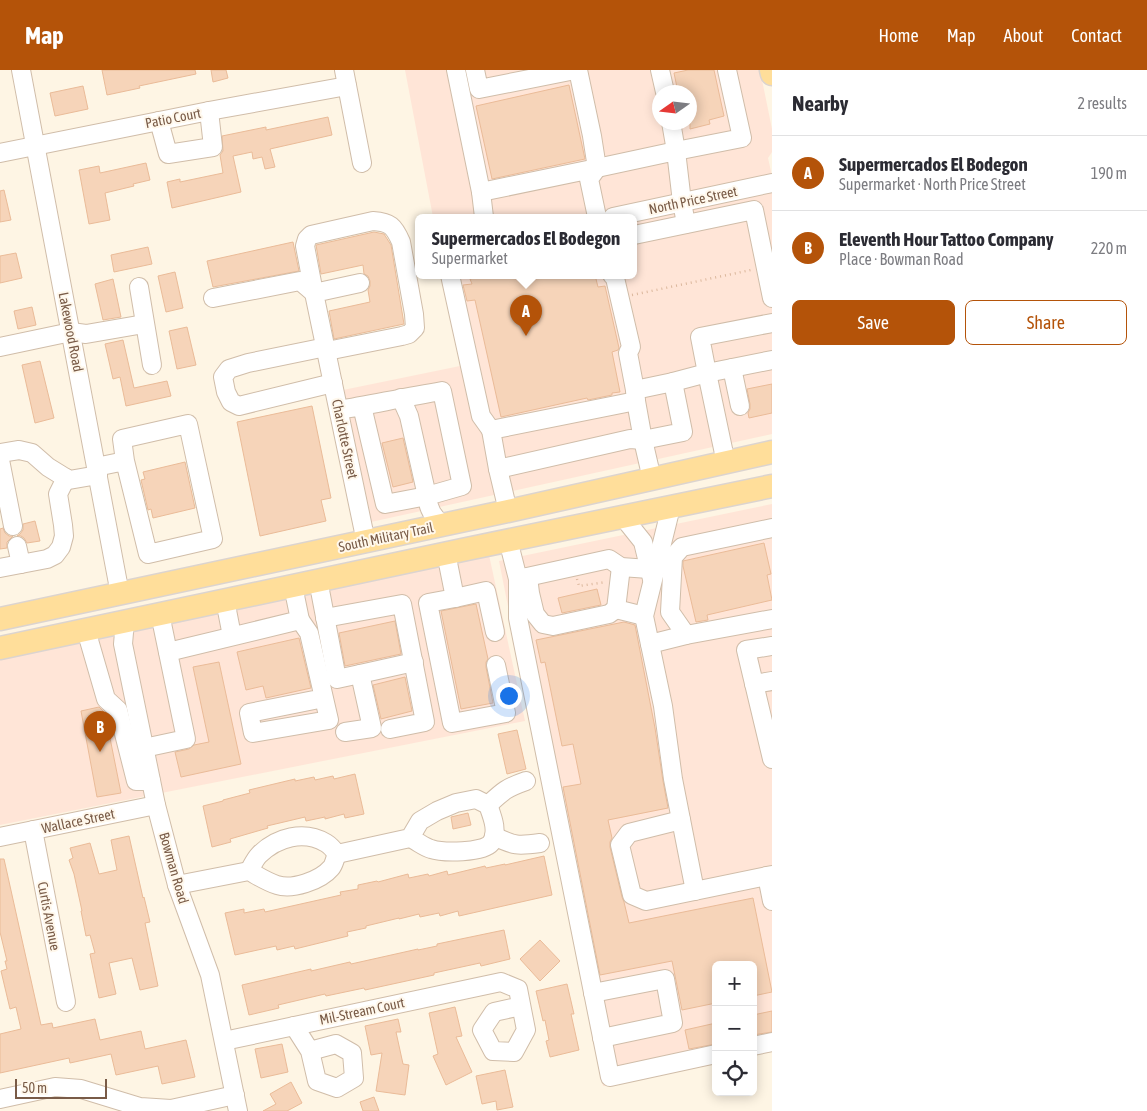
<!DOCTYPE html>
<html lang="en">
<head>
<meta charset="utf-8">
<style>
  body { margin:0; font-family:"Asap Condensed",sans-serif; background:#f2f2f3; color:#2b2b33 }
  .controls { position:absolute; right:15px; bottom:15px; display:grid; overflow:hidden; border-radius:8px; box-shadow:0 2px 12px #0003 }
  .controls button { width:45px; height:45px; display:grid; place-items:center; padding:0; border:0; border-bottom:1px solid #e1e1e2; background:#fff; color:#2b2b33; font:25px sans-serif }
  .compass { position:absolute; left:652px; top:15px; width:45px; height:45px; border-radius:50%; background:#fff; box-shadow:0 2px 12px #0003; rotate:256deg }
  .scale { position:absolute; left:15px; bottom:12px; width:92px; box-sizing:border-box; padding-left:5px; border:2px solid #795b47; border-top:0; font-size:14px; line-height:18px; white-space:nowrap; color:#795b47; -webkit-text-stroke:4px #fff8ec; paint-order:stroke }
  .you { position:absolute; left:508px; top:625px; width:18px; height:18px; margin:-12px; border:4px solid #fff; border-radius:50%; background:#1a73e8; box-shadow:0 0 0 8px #1a73e833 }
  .badge { display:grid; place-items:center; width:32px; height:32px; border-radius:50%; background:#b45309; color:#fff; font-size:16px; font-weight:700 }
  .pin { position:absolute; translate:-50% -41px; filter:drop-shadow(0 1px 2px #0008) }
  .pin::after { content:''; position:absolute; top:26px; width:18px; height:15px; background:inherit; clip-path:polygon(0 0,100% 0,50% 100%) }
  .popup { position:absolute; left:415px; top:144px; width:222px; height:65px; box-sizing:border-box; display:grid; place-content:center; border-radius:8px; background:#fff; filter:drop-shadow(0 1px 4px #0005); font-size:16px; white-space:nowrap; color:#7c7c81 }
  .popup b { font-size:19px; color:#2b2b33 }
  .popup::after { content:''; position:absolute; left:50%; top:100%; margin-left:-10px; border:10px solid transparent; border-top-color:#fff }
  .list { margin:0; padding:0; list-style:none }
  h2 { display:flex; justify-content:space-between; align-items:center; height:65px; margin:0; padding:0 20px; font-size:21px }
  h2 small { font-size:16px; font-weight:400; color:#7c7c81 }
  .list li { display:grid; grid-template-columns:32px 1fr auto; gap:15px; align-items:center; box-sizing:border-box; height:75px; padding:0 20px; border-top:1px solid #e1e1e2 }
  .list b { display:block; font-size:19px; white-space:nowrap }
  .list p { margin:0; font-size:16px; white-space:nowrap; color:#7c7c81 }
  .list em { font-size:16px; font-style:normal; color:#7c7c81 }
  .actions { display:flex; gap:10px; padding:15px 20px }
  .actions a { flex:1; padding:11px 0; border:1px solid #b45309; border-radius:8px; text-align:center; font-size:18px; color:#b45309 }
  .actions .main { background:#b45309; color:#fff }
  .icon { flex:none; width:28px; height:28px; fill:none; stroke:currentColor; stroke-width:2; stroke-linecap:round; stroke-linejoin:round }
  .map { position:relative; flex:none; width:772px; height:1041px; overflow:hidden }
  header { display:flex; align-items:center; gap:30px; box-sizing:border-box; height:70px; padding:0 25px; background:#b45309; color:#fff }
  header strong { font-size:24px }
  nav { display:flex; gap:28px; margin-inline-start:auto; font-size:18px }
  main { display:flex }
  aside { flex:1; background:#fff }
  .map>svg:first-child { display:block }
  .commercial { fill:#ffe5d7; fill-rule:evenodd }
  .building { fill:#f6d4b9; stroke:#eabb98 }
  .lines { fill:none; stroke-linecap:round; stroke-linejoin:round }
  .minor-casing { stroke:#d0bda9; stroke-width:20 }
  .major-casing { stroke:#dcd4cf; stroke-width:25 }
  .path { stroke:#dbb79c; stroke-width:2.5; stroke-dasharray:1 4; stroke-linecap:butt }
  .minor { stroke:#fff; stroke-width:18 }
  .major { stroke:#ffde9a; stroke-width:22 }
  .labels { text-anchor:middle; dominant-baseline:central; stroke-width:4; stroke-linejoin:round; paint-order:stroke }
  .street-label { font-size:14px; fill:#795b47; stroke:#fff8ec }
</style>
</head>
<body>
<header>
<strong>Map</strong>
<nav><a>Home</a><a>Map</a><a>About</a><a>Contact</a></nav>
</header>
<main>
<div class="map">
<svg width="772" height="1041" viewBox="0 0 772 1041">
  <rect width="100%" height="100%" fill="#fef5e4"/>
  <g class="commercial">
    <path d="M405 0H760L772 59V82L768 88 772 106V364L371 452 343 320 460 296 444 205H634V147H433ZM660 22H690V52H660Z"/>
    <polygon points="772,434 772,980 753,984 753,895 716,895 716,992 603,1016 499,491"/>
    <polygon points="489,485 525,651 0,755 0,588"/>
  </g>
  <g class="building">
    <polygon points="102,0 195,0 196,4 139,16 140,18 107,25"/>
    <polygon points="211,0 226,0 228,8 213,12"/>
    <polygon points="688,0 714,0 724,46 709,50 710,54 690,59 690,22 678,22 674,3"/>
    <polygon points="569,15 585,89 492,109 476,36"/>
    <polygon points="83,16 88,39 55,46 50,23"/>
    <polygon points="328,47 332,65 270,79 275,97 265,99 262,87 253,89 252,82 233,86 241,122 172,138 167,112 180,109 180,112 223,103 220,85 223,81 222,66 266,57 266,60"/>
    <polygon points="146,93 150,110 133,114 134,116 105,123 110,150 89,154 79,100 99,96 100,103"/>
    <polygon points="4,120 11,150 0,152 0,121"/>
    <polygon points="374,162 384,164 391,175 404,254 334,269 329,241 370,232 368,220 370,216 370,211 368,206 364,204 363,195 321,204 316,175"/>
    <polygon points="293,172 299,201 213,217 207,191"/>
    <polygon points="148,177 152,194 114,202 111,185"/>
    <polygon points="16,183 22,208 0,213 0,186"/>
    <polygon points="175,202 183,238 166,242 158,206"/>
    <polygon points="491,205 595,205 598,217 605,216 617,269 619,278 618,280 612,282 620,322 612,323 612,325 588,330 587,328 501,347 475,230 467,231 463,215 472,214 470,209"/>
    <polygon points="113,209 121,247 103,250 95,214"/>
    <polygon points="32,237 36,255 18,259 14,241"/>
    <polygon points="187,257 196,295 177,299 169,261"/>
    <polygon points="123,270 134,318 167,311 171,326 126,336 120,307 113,309 105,274"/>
    <polygon points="40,291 54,348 35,353 22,295"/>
    <polygon points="772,314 772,343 749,348 748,343 750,339 750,334 747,319"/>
    <polygon points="312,336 331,428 321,430 326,451 260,466 237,352"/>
    <polygon points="403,368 413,412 393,417 382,373"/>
    <polygon points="185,392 195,438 153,448 151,439 148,440 141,410 145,409 143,402"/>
    <polygon points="35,451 40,471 27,473 24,468 21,466 17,466 20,464 23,460 23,454"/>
    <polygon points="3,458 5,463 9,466 13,466 7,472 7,478 0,479 0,459"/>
    <polygon points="764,473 771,504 767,505 772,530 707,545 708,550 696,552 683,496 683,491"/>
    <polygon points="597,519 601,535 562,543 558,528"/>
    <polygon points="476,534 488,589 486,592 486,597 493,633 461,639 441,541"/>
    <polygon points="395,551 401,584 345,596 339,563"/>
    <polygon points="624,552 635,555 655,658 663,711 668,738 608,750 612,768 610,772 610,777 622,827 624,832 629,853 753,828 772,922 753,926 753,895 716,895 716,933 682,940 672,891 600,905 563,717 581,714 573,674 562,676 545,592 541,593 536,570"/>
    <polygon points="299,568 311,618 266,628 263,616 246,620 237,582"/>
    <polygon points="219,592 241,694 181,707 175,682 189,679 194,675 209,672 193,597"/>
    <polygon points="405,607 412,641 381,649 373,615"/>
    <polygon points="99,637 105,643 121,723 97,727 81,641"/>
    <polygon points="517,660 526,699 507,704 498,664"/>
    <polygon points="355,704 364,744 345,748 344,744 325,749 325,747 306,751 305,747 267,756 268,758 230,769 231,772 212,777 203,736 223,731 223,730 250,723 249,720 295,709 295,711 314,707 315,710 333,706 334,709"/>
    <polygon points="468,743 471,755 453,759 451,747"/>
    <polygon points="129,766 143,828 144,827 150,852 145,853 158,916 140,920 132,888 109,893 116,924 99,928 90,884 95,883 90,865 86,866 81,841 82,841 74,804 69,790 73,788 70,778 90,773 99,804 117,800 111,770"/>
    <polygon points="544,786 552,825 459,846 458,841 440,846 439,843 420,847 419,844 399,849 399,848 366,856 366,858 347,862 348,866 295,879 294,876 277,880 276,876 235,885 225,843 244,839 244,843 264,839 265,842 341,825 340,822 358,819 358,815 377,811 378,812 408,804 409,808 428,804 429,806 447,801 448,805 485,796 486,798 505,794 505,795"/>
    <polygon points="0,789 4,789 41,955 52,953 53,958 95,949 100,970 141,961 145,979 186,970 195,1007 162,1014 158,996 116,1005 111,984 70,993 69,988 0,1003 0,964 21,959 16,937 10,939 1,901 7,899 5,891 7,891 0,862"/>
    <polygon points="504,860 510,889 481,896 480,893 434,903 434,905 365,920 364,918 326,926 325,924 278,935 279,938 249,945 242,915 311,899 311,901 350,892 351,894 418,879 418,880 437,876 437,874"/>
    <polygon points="540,870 560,891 540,911 520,889"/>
    <polygon points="567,914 574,944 571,944 579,980 550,987 546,971 549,970 545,950 543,951 536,921"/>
    <polygon points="455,937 462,966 456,967 472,1002 446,1015 433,986 438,984 429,943"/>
    <polygon points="772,941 772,962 753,965 753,945"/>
    <polygon points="398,949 401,962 396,962 403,994 409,995 405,1025 376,1021 382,983 371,985 365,956"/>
    <polygon points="716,953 716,974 689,979 685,960"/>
    <polygon points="282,974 288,1002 261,1008 255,979"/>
    <polygon points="505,1000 513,1037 497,1040 496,1031 482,1034 476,1006"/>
    <polygon points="291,1012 302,1033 287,1041 263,1041 276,1034 270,1024"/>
    <polygon points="374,1027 379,1041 363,1041 360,1032"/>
  </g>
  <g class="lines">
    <defs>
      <g id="minor">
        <polyline points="21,0 120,524"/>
        <polyline points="344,0 362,93"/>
        <polyline points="456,0 481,122"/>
        <polyline points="475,0 479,19 575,0"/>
        <polyline points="578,0 592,66 597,98 676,81 682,132 686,154"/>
        <polyline points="660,0 665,22"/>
        <polyline points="159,51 168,84 213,77 209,41"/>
        <polyline points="671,52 676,81 742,68 727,0"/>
        <polyline points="0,83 209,41 347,16"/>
        <polyline points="484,147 481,122 597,98 589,109 597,147"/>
        <polyline points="613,147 772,113"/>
        <polyline points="634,165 754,140 772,228"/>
        <polyline points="450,205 481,346 491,360"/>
        <polyline points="612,205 615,208 631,277 628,283 635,320 636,331 643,370 652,409"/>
        <polyline points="360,213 314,223 366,472"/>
        <polyline points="139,217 152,295"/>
        <path d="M314 223 305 176 307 169 311 165 373 151C390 152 394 156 401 172L414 244 415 258 409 264 402 266 327 281"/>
        <polyline points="213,228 300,211 314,223"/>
        <polyline points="772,253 700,267 707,303 772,290"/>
        <polyline points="0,277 71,262 86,264 144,254"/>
        <polyline points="326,277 248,293 229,299 223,307 226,322 231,332 239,336 333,313"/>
        <polyline points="732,298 740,336"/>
        <polyline points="673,312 707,303 726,393"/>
        <polyline points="635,320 673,312 683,362 643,370 630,369 498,399 491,360 636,331"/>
        <path d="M401 328 409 346 427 426C428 439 433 446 442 455"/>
        <path d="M339 340C373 334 407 327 442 321L462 416 427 426 385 434 362 336"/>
        <polyline points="0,383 19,380 32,383 48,397 69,410 98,405"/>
        <polyline points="0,390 13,456"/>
        <polyline points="96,397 125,391 148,484 213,469 188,354 122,369 125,391"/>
        <polyline points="498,399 508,441"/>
        <polyline points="671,437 644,546 663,636 673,709 695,821"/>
        <polyline points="623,447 643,472 652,509"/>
        <polyline points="772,458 682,477 673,487 670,542 686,565 772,549"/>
        <polyline points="508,470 518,509 518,548 610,1007 716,984"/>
        <polyline points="17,476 21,494"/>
        <polyline points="446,483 455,528 428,533 452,653 506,643 496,595"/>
        <polyline points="621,497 616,539 644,546"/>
        <polyline points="0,498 47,489 55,485 61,477 64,466 63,455 58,424 66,408"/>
        <polyline points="528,507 530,523 535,544 543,554 553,556 609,544 616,539"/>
        <polyline points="518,509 609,489 621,497 649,499"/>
        <polyline points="318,510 337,609 360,604 372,658 345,662"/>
        <polyline points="455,528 486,521 495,562"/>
        <polyline points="225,530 232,566"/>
        <polyline points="325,548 402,534 425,652 390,659"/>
        <polyline points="300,550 309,563 329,650 253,663 249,643 324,628"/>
        <polyline points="125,551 123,574 156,735 177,815 210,905 238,1041"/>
        <polyline points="86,560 106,629 118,640 136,711 151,711"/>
        <polyline points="650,574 686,565"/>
        <polyline points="772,576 746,580 772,689"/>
        <polyline points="168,582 300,550 293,516"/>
        <polyline points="360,604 414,592"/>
        <polyline points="754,614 772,611"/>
        <polyline points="144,678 186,669 160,544"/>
        <path d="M488 735C503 721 506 718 526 711"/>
        <polyline points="681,750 629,763 620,775 632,825 646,831 772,805"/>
        <polyline points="33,760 66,932"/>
        <path d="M494 766C514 776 518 776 540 773"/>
        <polyline points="0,767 156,735"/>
        <path d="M337 784 410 768C417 771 424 777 431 779 443 783 483 783 491 773 499 762 492 746 488 735L476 729 456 733 437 741 420 751 410 768"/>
        <path d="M249 801C252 796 255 789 259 785 277 767 304 760 326 773 331 776 334 780 337 784"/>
        <polyline points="767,806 772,831"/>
        <path d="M177 815 249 801C258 806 267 812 277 815 292 820 320 811 331 798 334 795 335 788 337 784"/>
        <polyline points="593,923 665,909 673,953 602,968"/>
        <polyline points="294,956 310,981 317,1011 337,1018 354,1008 352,983 336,974 310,981"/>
        <polyline points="224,971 501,912 518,919 526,960 514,982 493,981 482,960 494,942 521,936"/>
        <polyline points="753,976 772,972"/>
        <polyline points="0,1029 55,1017 81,1019 140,1037 171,1039 235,1025"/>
      </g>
      <g id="major">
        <polyline points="771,0 772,4"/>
        <polyline points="0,549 508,441 772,382"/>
        <polyline points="0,578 467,479 772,416"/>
      </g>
    </defs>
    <use href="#minor" class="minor-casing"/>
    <use href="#major" class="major-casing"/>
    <g class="path">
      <polyline points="632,225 751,200"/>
      <polyline points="577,509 579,516 606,512"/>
    </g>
    <use href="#minor" class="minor"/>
    <use href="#major" class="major"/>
  </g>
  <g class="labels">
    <g class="street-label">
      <text transform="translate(173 48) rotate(-11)">Patio Court</text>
      <text transform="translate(693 130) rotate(-12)">North Price Street</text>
      <text transform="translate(71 262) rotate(79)">Lakewood Road</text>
      <text transform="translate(345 369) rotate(78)">Charlotte Street</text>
      <text transform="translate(386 467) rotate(-12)">South Military Trail</text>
      <text transform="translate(78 751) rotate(-12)">Wallace Street</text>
      <text transform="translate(174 798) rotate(74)">Bowman Road</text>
      <text transform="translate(49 846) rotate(79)">Curtis Avenue</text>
      <text transform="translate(362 941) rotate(-12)">Mil-Stream Court</text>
    </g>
  </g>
</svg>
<div class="controls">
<button>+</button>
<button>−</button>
<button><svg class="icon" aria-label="locate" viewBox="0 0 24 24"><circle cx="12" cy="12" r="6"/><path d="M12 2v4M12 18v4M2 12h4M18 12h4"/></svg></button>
</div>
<svg class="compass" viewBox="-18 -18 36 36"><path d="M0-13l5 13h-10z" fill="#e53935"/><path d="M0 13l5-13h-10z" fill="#7c7c81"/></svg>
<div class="scale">50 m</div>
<div class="you"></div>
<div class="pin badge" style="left:526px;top:266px">A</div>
<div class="popup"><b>Supermercados El Bodegon</b>Supermarket</div>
<div class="pin badge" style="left:100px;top:682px">B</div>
</div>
<aside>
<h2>Nearby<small>2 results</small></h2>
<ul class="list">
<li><span class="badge">A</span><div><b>Supermercados El Bodegon</b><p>Supermarket · North Price Street</p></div><em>190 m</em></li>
<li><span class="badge">B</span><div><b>Eleventh Hour Tattoo Company</b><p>Place · Bowman Road</p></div><em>220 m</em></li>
</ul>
<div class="actions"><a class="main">Save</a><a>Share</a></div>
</aside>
</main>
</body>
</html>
